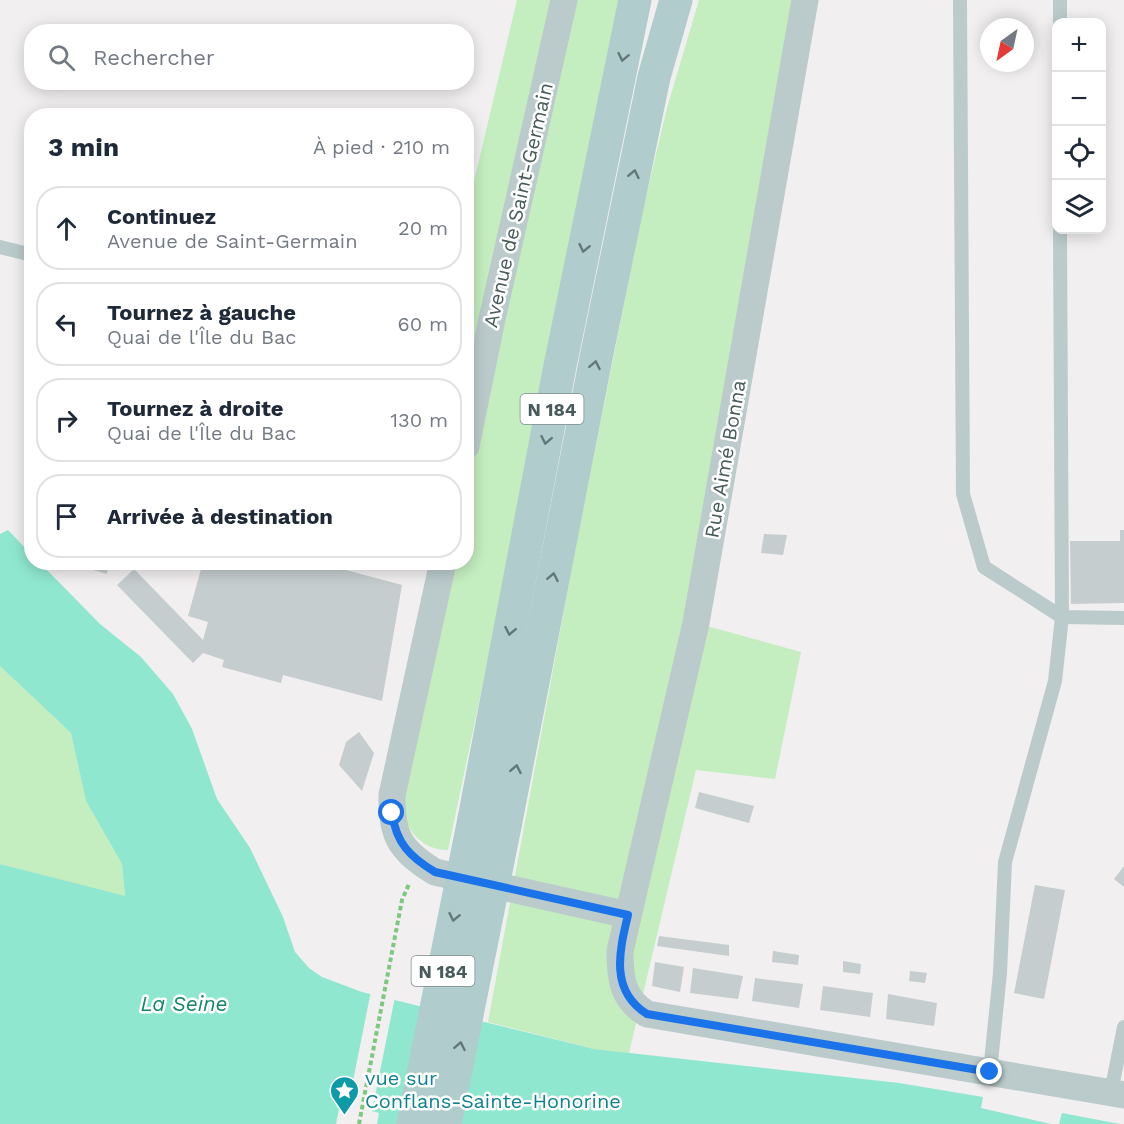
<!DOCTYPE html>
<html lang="fr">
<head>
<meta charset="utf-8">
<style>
  body { margin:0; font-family:"Work Sans",sans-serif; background:#f6f6f7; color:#1f2937 }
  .controls { position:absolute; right:18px; top:18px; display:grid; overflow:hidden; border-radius:12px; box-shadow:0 3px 15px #0003 }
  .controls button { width:54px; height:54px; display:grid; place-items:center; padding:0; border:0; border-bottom:2px solid #e0e1e3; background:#fff; color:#1f2937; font:30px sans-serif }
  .compass { position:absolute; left:980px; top:18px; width:54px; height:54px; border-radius:50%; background:#fff; box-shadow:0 3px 15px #0003; rotate:213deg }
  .stop { position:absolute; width:18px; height:18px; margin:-14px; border:4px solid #1a73e8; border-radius:50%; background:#fff }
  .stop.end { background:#1a73e8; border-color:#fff; box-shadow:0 2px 6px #0008 }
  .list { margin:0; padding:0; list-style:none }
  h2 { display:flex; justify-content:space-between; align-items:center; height:78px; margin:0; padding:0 24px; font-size:26px }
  h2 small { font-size:20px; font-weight:400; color:#747a83 }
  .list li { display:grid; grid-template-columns:39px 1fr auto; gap:18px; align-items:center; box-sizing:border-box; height:84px; margin:0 12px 12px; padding:0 12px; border:2px solid #e0e1e3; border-radius:24px }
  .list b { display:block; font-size:22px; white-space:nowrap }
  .list p { margin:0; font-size:20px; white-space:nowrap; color:#747a83 }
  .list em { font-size:20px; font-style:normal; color:#747a83 }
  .icon { flex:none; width:33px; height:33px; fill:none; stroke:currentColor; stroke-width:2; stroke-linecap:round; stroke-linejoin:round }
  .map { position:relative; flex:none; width:1124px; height:1124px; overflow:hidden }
  .search { position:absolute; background:#fff; box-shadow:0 3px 15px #0003; left:24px; top:24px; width:450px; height:66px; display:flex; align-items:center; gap:15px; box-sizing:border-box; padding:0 21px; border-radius:24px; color:#747a83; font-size:22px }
  .panel { position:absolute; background:#fff; box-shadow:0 3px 15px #0003; left:24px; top:108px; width:450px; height:462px; border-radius:24px }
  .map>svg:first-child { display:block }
  .green { fill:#c4edc0 }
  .water { fill:#8fe7cf }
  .pier { fill:#f1eff0 }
  .building { fill:#c6cdce }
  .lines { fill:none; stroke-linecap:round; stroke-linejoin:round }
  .path { stroke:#7ac97c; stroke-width:4; stroke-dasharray:4.5 3; stroke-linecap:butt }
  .lane { stroke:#bbcbcb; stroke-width:14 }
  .street { stroke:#bbcbcb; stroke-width:27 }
  .primary { stroke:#b0cccc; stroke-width:33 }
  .primary-bridge { stroke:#b0cccc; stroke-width:33 }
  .oneway { stroke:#627777 }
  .route { stroke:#1a73e8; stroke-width:8 }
  .labels { text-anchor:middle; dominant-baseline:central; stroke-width:5; stroke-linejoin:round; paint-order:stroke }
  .shield { fill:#fff; stroke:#7f8c8c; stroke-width:1.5 }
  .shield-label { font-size:18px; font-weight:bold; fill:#485b5b }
  .street-label { font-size:20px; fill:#485b5b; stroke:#fff }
  .culture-label { font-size:20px; fill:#0d838f; stroke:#fff; text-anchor:start }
  .water-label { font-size:21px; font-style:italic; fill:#138667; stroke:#fff }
</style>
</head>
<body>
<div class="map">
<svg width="1124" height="1124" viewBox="0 0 1124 1124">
  <rect width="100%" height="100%" fill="#f1eff0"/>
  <g class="green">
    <path d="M517 0H619L532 450 448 850C422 850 407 831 402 808L445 563 466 562 467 461 484 388 467 360V211Z"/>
    <polygon points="699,0 805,0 696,623 801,652 775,779 696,770 629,1053 594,1049 488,1022 574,556 643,209 667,108"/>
    <polygon points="0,666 71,733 86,801 122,864 125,897 0,864"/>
  </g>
  <g class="water">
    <polygon points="8,530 31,554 32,562 40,563 100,624 141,657 173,694 192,729 217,799 250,848 283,917 295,952 309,968 322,977 362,992 594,1049 899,1083 983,1097 981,1108 1051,1124 0,1124 0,864 125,896 122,864 86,801 71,733 0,666 0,534"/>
    <polygon points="1062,1113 1120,1124 1059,1124"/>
  </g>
  <polygon class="pier" points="371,991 395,997 372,1111 379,1113 377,1124 336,1124 340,1104 348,1106"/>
  <g class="building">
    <polygon points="1120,530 1124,530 1124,603 1071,604 1070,541 1120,541"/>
    <polygon points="764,534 787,535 783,555 761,553"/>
    <polygon points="95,562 109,562 107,574 93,570"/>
    <polygon points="203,562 236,562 249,566 250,562 316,562 402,585 382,701 283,675 281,683 222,667 224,660 203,653 193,663 117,585 134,569 203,640 208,622 188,616"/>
    <polygon points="359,732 374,753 362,791 339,765 346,742"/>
    <polygon points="699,792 754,806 749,823 695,808"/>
    <polygon points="1124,866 1124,887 1114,879"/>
    <polygon points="1035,885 1065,890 1044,999 1014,993"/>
    <polygon points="659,936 729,945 729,956 657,946"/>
    <polygon points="773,951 799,955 798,965 772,962"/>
    <polygon points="843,961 861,964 860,974 843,972"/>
    <polygon points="655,962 684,967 680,992 652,986"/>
    <polygon points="693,968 743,976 738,999 690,993"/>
    <polygon points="910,971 927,973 925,983 909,981"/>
    <polygon points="755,978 803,984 799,1008 752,1001"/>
    <polygon points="823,986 873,993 870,1017 820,1010"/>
    <polygon points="888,994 937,1003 934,1026 886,1019"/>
  </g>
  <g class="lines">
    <polyline class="path" points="359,1124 402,900 409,884"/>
    <g class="lane">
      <polyline points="960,0 963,494 984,567 1062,617 1055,681 1005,862 1000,973 990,1072"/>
      <polyline points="1060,0 1060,22"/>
      <polyline points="1060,230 1062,617 1124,618"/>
      <polyline points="0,247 32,255"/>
      <polyline points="1111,1092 1124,1027"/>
    </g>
    <g class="street">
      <path d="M805 0 696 623 620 951C620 978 622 999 647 1014L1124 1095"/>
      <polyline points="466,446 492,319 564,0"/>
      <path d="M443 562 392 795C391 835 400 851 435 872L628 915"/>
    </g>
    <g class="primary">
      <polyline points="474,819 560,366 635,0"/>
      <polyline points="505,826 597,353 654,77 676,0"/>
    </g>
    <g class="primary-bridge">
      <polyline points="413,1124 474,819"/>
      <polyline points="445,1124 505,826"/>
    </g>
  </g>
  <defs><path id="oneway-chevron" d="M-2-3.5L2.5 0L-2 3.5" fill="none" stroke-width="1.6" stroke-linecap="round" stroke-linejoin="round" transform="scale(1.5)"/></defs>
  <g class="oneway">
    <use href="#oneway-chevron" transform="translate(623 57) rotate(102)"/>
    <use href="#oneway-chevron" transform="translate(634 174) rotate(-78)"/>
    <use href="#oneway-chevron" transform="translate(584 248) rotate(102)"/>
    <use href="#oneway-chevron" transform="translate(595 365) rotate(-79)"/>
    <use href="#oneway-chevron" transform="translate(546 440) rotate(101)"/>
    <use href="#oneway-chevron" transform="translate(553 577) rotate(-79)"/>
    <use href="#oneway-chevron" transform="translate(510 631) rotate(101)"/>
    <use href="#oneway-chevron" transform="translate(516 769) rotate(-79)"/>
    <use href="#oneway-chevron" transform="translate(454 917) rotate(102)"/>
    <use href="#oneway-chevron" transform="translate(460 1046) rotate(-79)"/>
  </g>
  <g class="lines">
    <path class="route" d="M392 813C396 843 410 857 435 872L628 915C619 952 610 991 647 1014L990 1072"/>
  </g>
  <defs>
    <symbol id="sight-pin" viewBox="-11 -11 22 30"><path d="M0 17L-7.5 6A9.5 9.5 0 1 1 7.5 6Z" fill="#0f9aa8" stroke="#fff"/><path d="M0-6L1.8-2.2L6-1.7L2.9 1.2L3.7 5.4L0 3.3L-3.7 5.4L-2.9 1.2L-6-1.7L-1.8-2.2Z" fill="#fff"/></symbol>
  </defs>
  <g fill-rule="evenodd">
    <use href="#sight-pin" x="328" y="1074" width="33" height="45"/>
  </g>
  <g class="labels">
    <g class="shield">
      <rect x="520.5" y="394" width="63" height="30" rx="4.5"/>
      <rect x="411.5" y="956" width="63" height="30" rx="4.5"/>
    </g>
    <g class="shield-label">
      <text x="552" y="409">N 184</text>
      <text x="443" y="971">N 184</text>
    </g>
    <g class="street-label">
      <text transform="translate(518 205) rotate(-77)">Avenue de Saint-Germain</text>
      <text transform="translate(725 459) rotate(-80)">Rue Aimé Bonna</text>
    </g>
    <g class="culture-label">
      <text x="365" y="1078">vue sur<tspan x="365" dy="23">Conflans-Sainte-Honorine</tspan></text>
    </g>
    <g class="water-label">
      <text x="184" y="1003">La Seine</text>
    </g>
  </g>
</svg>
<div class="controls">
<button>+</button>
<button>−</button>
<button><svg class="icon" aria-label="locate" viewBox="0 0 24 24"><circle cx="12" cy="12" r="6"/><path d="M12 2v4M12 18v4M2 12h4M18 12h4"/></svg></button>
<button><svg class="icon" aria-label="layers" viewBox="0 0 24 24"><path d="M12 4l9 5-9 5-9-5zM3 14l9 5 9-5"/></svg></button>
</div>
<svg class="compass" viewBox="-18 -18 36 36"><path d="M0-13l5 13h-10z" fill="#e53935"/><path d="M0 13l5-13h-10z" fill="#747a83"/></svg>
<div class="stop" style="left:392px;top:813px"></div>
<div class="stop end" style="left:990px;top:1072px"></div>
<div class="search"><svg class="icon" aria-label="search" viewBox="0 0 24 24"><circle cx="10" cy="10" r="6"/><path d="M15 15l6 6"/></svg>Rechercher</div>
<section class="panel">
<h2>3 min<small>À pied · 210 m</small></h2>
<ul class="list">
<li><svg class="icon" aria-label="ahead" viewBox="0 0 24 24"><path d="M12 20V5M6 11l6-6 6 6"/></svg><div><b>Continuez</b><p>Avenue de Saint-Germain</p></div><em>20 m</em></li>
<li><svg class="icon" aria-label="left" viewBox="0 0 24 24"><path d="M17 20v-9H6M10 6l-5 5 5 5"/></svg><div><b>Tournez à gauche</b><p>Quai de l'Île du Bac</p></div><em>60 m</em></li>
<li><svg class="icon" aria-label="right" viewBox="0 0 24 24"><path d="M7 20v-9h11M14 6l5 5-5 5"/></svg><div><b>Tournez à droite</b><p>Quai de l'Île du Bac</p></div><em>130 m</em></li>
<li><svg class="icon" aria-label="arrive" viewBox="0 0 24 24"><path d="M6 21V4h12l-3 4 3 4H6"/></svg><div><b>Arrivée à destination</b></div></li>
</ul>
</section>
</div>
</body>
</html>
